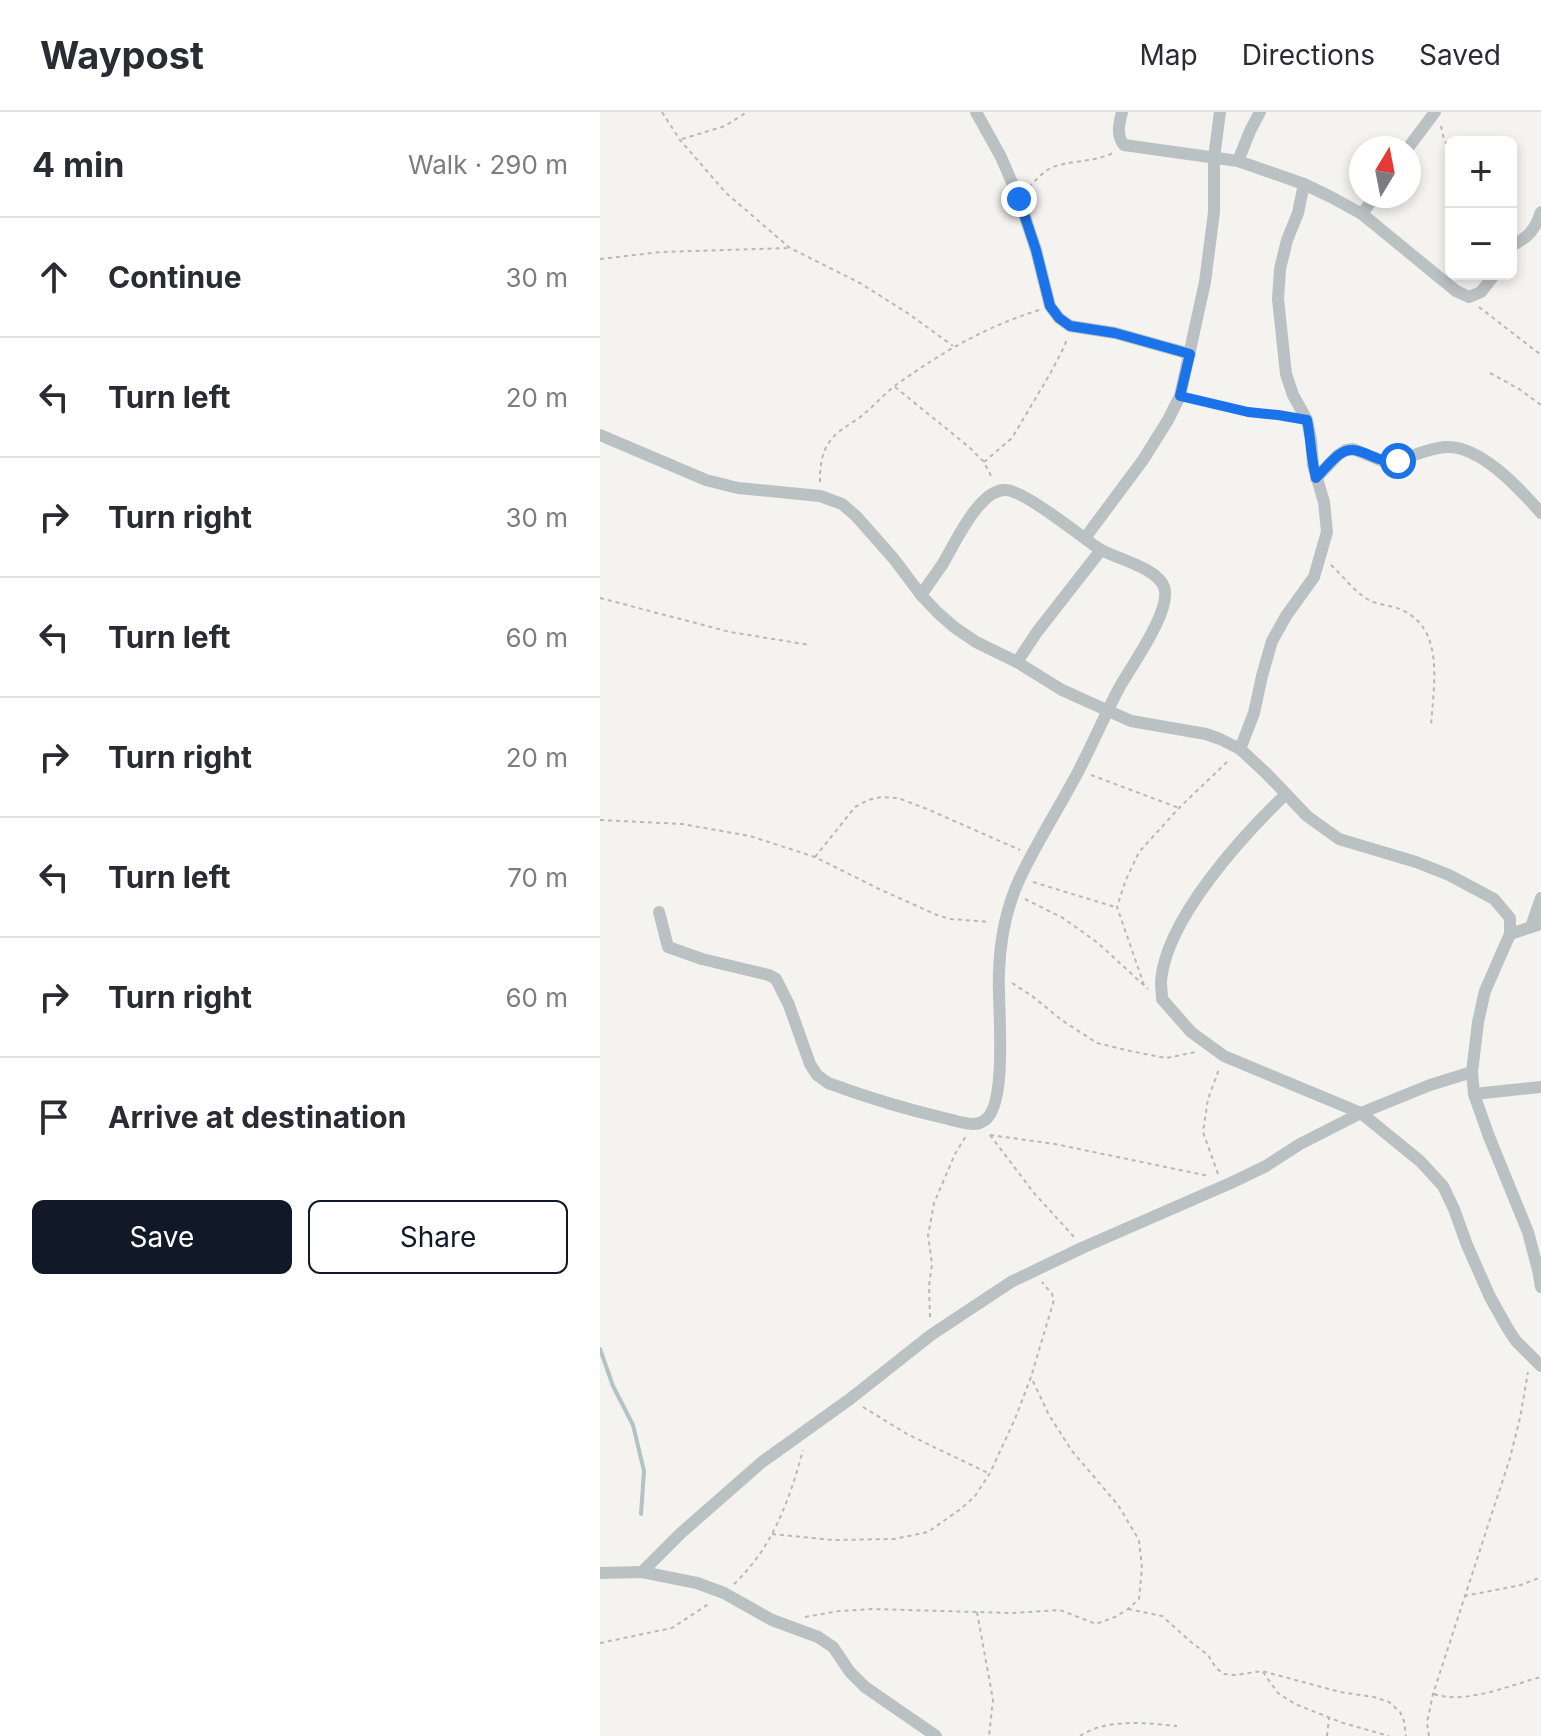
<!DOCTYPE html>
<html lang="en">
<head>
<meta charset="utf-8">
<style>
  body { margin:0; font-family:Inter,sans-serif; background:#f7f7f7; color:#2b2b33 }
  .controls { position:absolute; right:24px; top:24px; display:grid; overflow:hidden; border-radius:12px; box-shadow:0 4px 12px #0003 }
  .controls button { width:72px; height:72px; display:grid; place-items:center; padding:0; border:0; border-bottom:2px solid #e1e1e2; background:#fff; color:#2b2b33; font:40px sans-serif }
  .compass { position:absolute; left:749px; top:24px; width:72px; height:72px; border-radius:50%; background:#fff; box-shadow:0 4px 12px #0003; rotate:10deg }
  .stop { position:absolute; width:24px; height:24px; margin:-18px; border:6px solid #1a73e8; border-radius:50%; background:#fff }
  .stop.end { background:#1a73e8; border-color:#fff; box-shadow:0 2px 8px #0008 }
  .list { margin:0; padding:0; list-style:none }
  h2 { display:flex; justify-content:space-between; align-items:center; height:104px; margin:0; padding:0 32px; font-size:34px }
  h2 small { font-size:26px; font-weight:400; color:#7c7c81 }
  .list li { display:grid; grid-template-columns:52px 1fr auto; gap:24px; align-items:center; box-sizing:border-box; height:120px; padding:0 32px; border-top:2px solid #e1e1e2 }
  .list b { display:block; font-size:30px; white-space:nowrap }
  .list em { font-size:26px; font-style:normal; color:#7c7c81 }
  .actions { display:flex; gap:16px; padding:24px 32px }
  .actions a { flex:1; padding:18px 0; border:2px solid #111827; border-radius:12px; text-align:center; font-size:28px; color:#111827 }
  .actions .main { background:#111827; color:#fff }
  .icon { flex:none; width:44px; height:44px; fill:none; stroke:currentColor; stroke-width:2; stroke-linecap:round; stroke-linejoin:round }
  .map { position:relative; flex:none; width:941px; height:1624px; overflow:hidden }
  header { display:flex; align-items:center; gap:48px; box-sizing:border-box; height:112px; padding:0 40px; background:#fff; border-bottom:2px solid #e1e1e2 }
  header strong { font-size:38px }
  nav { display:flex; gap:44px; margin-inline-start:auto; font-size:28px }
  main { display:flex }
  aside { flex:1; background:#fff }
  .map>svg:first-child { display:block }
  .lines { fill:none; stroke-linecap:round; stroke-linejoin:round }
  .stream { stroke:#b1c3c3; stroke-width:4 }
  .path { stroke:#b5b9ba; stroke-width:2; stroke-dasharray:4 4; stroke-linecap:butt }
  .minor { stroke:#bac1c2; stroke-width:12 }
  .route { stroke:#1a73e8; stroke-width:10 }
</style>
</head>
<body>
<header>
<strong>Waypost</strong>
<nav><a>Map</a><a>Directions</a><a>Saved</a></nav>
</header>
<main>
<aside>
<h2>4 min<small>Walk · 290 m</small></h2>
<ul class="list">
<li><svg class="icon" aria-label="ahead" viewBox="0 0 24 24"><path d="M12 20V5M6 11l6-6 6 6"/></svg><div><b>Continue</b></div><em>30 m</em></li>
<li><svg class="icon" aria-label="left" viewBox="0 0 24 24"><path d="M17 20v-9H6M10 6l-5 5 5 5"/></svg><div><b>Turn left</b></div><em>20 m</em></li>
<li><svg class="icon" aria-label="right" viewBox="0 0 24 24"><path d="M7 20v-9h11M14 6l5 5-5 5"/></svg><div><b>Turn right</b></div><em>30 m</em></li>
<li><svg class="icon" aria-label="left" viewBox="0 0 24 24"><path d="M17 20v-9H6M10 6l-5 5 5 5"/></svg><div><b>Turn left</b></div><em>60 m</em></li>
<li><svg class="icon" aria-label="right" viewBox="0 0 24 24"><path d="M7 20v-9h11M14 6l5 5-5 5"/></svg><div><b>Turn right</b></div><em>20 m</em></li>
<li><svg class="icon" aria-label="left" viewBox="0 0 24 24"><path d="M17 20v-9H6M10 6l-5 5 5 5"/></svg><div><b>Turn left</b></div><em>70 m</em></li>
<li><svg class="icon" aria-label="right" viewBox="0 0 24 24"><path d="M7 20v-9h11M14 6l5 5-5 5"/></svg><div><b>Turn right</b></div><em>60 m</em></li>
<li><svg class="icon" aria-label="arrive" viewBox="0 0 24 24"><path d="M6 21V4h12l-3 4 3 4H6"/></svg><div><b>Arrive at destination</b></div></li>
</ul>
<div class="actions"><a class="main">Save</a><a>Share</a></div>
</aside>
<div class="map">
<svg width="941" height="1624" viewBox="0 0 941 1624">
  <rect width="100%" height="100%" fill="#f4f3f0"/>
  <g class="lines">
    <polyline class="stream" points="0,1237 13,1274 33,1313 44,1359 41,1402"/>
    <g class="path">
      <polyline points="62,0 80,28 126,81 190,136 260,171 309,202 353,234"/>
      <polyline points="841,14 844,28 851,38"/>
      <polyline points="82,27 125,14 147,0"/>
      <path d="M429 75C435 69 441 62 449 57 465 48 493 51 513 41"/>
      <polyline points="0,147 61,140 189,136"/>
      <polyline points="879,195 941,243"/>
      <polyline points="890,261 919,277 941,293"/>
      <polyline points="295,275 369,335 384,350 392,366"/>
      <polyline points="592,287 648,300 688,305"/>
      <polyline points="384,350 412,326 450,262 464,235 467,227"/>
      <path d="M220 370C220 356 221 341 230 329 238 318 248 314 259 306 272 296 283 283 296 273 342 240 385 215 439 198"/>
      <path d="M731 453C743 464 753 478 767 487 777 493 791 493 802 498 846 518 833 575 831 615"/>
      <polyline points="0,486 130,520 210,533"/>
      <polyline points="491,663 579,696"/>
      <polyline points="0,708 82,712 150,724 215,745 279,777 337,803 351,807 390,810"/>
      <polyline points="215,745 255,695 268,688 281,685 298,686 327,697 420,738"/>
      <polyline points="433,770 515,795"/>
      <polyline points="425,787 463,806 498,831 548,877"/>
      <polyline points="412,871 432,884 463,909 497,931 530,939 566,946 596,940"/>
      <polyline points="544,873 517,795 525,770 539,740 579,696 629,648"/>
      <polyline points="390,1023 455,1032 609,1064"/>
      <polyline points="390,1023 434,1081 475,1126"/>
      <polyline points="618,1062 603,1020 608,987 619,957"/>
      <polyline points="330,1205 329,1174 332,1152 328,1123 330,1113 334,1091 355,1042 366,1024"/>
      <polyline points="263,1295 307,1322 388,1361"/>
      <polyline points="172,1422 233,1428 294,1427 328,1420 362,1396 375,1384 390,1361 415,1307 431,1265 454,1188 452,1182 442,1170"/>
      <path d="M134 1472C173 1435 189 1389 203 1338"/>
      <polyline points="864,1484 921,1473 941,1465"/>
      <polyline points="528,1497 562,1504 591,1530 608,1543 616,1556 624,1562 636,1563 662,1559 740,1580 774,1585 789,1590 800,1600 804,1609 806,1624"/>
      <polyline points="377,1500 393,1588 389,1624"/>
      <polyline points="205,1505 239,1499 272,1497 412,1501 460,1498 496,1512 515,1505 528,1497 539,1487 542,1456 539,1428 518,1393 472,1339 449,1303 431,1265"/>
      <polyline points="0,1531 72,1516 110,1491"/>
      <polyline points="663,1560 678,1581 695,1592 743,1611 789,1624"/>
      <path d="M834 1582C865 1593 910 1573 941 1565"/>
      <path d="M480 1624C507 1606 546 1611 577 1614"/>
      <polyline points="727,1624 729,1606"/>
      <polyline points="829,1624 827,1611 833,1582 910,1346 920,1306 928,1260"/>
    </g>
    <g class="minor">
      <polyline points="376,0 401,45 419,87 436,138 450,194 459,206 470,214 515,221 590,242"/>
      <path d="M522 0C519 12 516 23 524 33L638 49 704 72 731 85 762 102 856 179 869 185 881 180 895 162"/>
      <polyline points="808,36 835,0"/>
      <polyline points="638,49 650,19 660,0"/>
      <polyline points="762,102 775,84"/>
      <path d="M911 134C928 126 935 118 941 100"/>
      <polyline points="0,323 106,368 138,376 220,384 242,392 256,404 294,447 321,483 337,500 354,515 376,530 417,550 462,578 531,609 606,622 620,627 640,637 667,662 707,704 739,727 816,750 849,763 894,787 910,806 910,822 885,879 878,910 872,960 874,982 888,1022 928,1120 938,1158 941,1175"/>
      <path d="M716 366 738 343 746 338 753 337 785 350H791C810 346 827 336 846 335 880 333 920 377 941 401"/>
      <polyline points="485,426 543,348 568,308 580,284 605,170 614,100 614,46 620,0"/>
      <polyline points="417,550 437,520 501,438"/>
      <polyline points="640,637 654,601 662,564 672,529 686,504 714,465 727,420 724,390 713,353 711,328 707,308 693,283 686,262 678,187 680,157 687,128 698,101 704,72"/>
      <path d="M686 682C643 723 566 807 561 869 561 875 562 881 562 887L591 920 624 944 761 1001 820 1049 843 1074 854 1097 867 1133 890 1185 908 1217 916 1229 941 1254"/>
      <path d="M59 800 68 835 102 847 169 863 176 867 189 893 210 952 217 963 228 971C266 985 305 997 344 1006 353 1008 364 1012 374 1012 378 1012 381 1011 385 1008 409 991 397 889 399 860 400 827 406 796 420 766 437 730 459 696 478 660 492 633 504 605 518 578 529 557 573 498 564 475 557 455 515 447 498 436 479 423 425 379 406 378 379 376 354 434 342 453 335 463 328 473 321 483"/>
      <polyline points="931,815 941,786"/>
      <polyline points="910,822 941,812"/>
      <polyline points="874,982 941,975"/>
      <polyline points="42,1460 81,1421 162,1350 250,1287 331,1223 411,1170 484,1135 633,1070 666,1054 700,1032 761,1001 830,973 872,960"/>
      <polyline points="0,1461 42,1460 97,1471 124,1481 172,1508 218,1525 233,1535 250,1560 265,1575 336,1624"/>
    </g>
  </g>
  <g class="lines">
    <path class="route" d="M419 87 436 138 450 194 459 206 470 214 515 221 590 242 580 284 648 300 678 303 707 308C711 327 711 347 716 366 724 358 731 348 740 342 758 329 775 353 798 349"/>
  </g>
</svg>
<div class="controls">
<button>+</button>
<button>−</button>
</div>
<svg class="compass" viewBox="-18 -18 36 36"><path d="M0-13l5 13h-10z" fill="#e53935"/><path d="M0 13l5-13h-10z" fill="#7c7c81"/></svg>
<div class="stop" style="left:798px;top:349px"></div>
<div class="stop end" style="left:419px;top:87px"></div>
</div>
</main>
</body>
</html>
